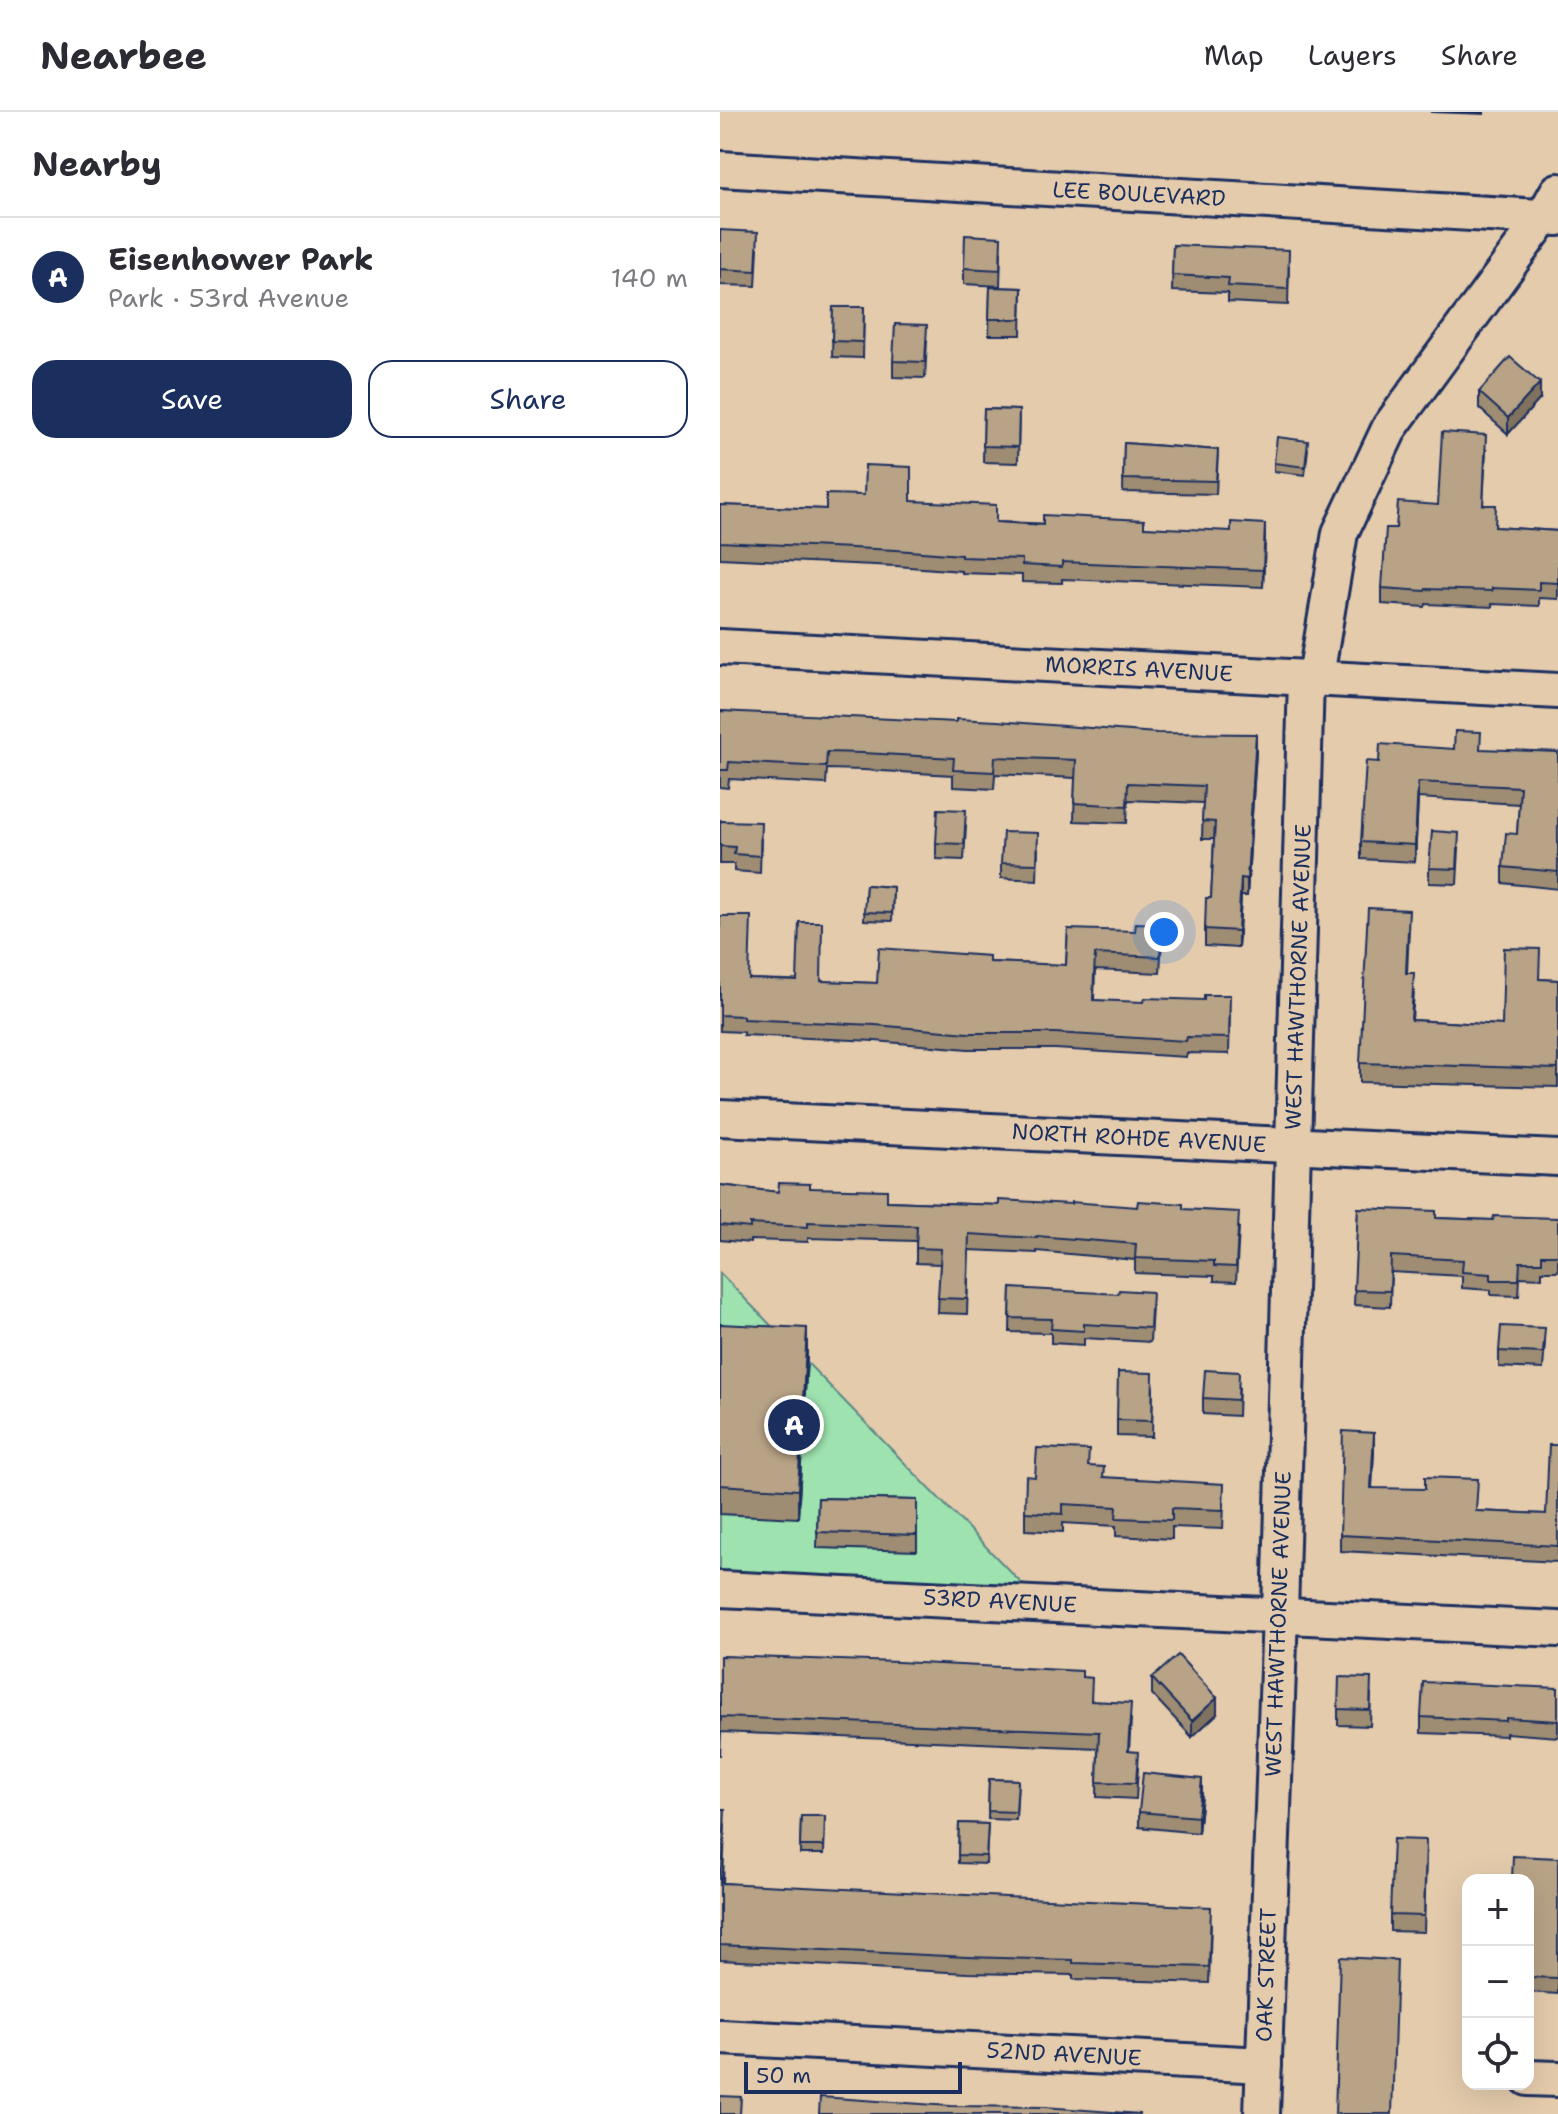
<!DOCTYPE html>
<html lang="en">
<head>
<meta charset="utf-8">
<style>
  body { margin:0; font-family:"Shantell Sans",sans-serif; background:#f2f2f3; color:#2b2b33 }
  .controls { position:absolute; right:24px; bottom:24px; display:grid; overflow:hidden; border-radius:16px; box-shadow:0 8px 32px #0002 }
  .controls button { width:72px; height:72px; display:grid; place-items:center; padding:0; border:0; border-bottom:2px solid #e1e1e2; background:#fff; color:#2b2b33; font:40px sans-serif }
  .scale { position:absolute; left:24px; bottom:20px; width:218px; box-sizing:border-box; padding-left:8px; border:4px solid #1b2f5e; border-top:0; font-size:22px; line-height:28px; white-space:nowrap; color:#1b2f5e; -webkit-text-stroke:6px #e4cbac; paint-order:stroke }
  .you { position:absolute; left:444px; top:820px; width:28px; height:28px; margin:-20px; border:6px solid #fff; border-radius:50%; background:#1a73e8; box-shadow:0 0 0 12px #1a73e833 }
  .badge { display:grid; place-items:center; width:52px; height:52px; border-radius:50%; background:#1b2f5e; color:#fff; font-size:26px; font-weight:700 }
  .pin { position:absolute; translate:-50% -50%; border:4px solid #fff; box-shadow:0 2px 8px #0006 }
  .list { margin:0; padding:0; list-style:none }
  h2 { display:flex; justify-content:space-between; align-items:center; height:104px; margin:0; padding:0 32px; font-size:34px }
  h2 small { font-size:26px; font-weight:400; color:#7c7c81 }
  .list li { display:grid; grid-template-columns:52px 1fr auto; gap:24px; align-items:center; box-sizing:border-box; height:120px; padding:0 32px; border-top:2px solid #e1e1e2 }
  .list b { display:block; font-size:30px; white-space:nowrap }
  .list p { margin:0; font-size:26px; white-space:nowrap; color:#7c7c81 }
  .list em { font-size:26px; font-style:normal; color:#7c7c81 }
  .actions { display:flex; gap:16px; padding:24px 32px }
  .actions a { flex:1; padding:18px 0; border:2px solid #1b2f5e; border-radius:24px; text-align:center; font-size:28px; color:#1b2f5e }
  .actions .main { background:#1b2f5e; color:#fff }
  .icon { flex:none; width:44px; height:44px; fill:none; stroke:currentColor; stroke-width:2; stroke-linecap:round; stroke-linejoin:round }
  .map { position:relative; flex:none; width:838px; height:2002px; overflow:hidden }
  header { display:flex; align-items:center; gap:48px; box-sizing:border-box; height:112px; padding:0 40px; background:#fff; border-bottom:2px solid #e1e1e2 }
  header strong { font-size:38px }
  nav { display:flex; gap:44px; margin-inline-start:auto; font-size:28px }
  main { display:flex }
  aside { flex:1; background:#fff }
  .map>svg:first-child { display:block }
  .green { fill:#9ee3af; stroke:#5c8986; stroke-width:2 }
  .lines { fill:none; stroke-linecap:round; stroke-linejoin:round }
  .minor-casing { stroke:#1b2f5e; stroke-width:40 }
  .minor { stroke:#e4cbac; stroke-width:34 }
  .wall { fill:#9e8c73; stroke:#1b2f5e; stroke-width:2 }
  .shaded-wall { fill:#81725e; stroke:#1b2f5e; stroke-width:2 }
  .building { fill:#b8a386; stroke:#1b2f5e; stroke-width:2 }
  .labels { text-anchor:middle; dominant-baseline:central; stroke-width:6; stroke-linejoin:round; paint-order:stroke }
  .street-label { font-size:22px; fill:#1b2f5e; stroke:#e4cbac }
</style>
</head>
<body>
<header>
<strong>Nearbee</strong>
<nav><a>Map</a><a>Layers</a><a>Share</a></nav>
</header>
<main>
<aside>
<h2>Nearby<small></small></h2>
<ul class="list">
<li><span class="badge">A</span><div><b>Eisenhower Park</b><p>Park · 53rd Avenue</p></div><em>140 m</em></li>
</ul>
<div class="actions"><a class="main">Save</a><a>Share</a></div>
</aside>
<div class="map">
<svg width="838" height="2002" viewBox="0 0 838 2002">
  <rect width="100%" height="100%" fill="#e4cbac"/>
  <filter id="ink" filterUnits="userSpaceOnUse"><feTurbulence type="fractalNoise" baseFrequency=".0125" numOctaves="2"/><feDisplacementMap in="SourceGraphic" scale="16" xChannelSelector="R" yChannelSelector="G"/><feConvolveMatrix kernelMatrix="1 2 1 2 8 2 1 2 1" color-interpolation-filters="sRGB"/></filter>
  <g filter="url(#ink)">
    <polygon class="green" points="0,1161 308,1478 0,1466"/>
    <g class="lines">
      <defs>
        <g id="minor">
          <polyline points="0,57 838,106"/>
          <polyline points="0,535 838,579"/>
          <polyline points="0,1006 838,1046"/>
          <polyline points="0,1477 838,1517"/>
          <polyline points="0,1925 544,1953"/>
          <polyline points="808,1966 838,1967"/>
          <polyline points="542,2002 560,1502 586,566 596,564 620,421 670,315 823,106 838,79"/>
        </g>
      </defs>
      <use href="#minor" class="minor-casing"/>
      <use href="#minor" class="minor"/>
    </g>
    <g class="wall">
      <polygon points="711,0 764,0 764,2"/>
      <polygon points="0,118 38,136 36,174 0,173"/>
      <polygon points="453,133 569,154 568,193 508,190 508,181 452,179"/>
      <polygon points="281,140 280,174 244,172 244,156"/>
      <polygon points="270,175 302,176 301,223 269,223"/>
      <polygon points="113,195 144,195 143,246 112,245"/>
      <polygon points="207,229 205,266 173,265 173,249"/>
      <polygon points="759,280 820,287 788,322 759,296"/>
      <polygon points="264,297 299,298 298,351 263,350"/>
      <polygon points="404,331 498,338 496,382 403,380"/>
      <polygon points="588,337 585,363 554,359 554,351"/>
      <polygon points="766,339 763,393 775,415 838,419 838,487 819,486 819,494 772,492 772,495 706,492 705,495 662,492 662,476 676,416 718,393"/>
      <polygon points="191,389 276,410 424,415 545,428 543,475 342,467 342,471 302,470 302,463 241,461 241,459 176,454 0,446 0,393 106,397"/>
      <polygon points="0,599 536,639 527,784 521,784 518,836 485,834 485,817 491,786 494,727 482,727 483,691 408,688 407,711 354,709 355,666 275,662 274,677 233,675 233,663 143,658 107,657 106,672 9,667 8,676 0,675"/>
      <polygon points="734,637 838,640 838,777 783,771 783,755 797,722 799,692 698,686 695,750 641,747 641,730 659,650"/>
      <polygon points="0,708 41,727 40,761 14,759 14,752 0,752"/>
      <polygon points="246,714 244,748 216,747 216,731"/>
      <polygon points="318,737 317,768 281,766 281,751"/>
      <polygon points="739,737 737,772 709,771 709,756"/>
      <polygon points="146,773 173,775 172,809 144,808"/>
      <polygon points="0,804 30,867 157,871 269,850 346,853 348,817 442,828 440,861 375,858 374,888 510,899 509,942 467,941 466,945 335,937 248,937 155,929 23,923 23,920 0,919"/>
      <polygon points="689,817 687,861 694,880 692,908 782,913 820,867 838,868 838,975 640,970 640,951"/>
      <polygon points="0,1073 58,1080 90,1076 167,1089 279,1093 417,1095 463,1097 519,1115 516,1170 494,1169 494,1164 415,1161 415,1148 317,1139 317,1141 249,1138 247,1202 218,1201 220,1152 196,1151 196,1129 88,1126 88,1130 30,1128 30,1131 0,1128"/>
      <polygon points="638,1096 716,1106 773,1108 838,1106 838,1159 822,1159 822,1166 800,1165 799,1184 771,1183 771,1178 742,1176 742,1164 671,1160 670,1195 634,1193"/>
      <polygon points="291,1176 432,1194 430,1230 364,1226 364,1233 331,1231 331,1221 290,1220"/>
      <polygon points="0,1212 87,1245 78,1406 0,1402"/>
      <polygon points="825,1231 823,1257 779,1255 779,1239"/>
      <polygon points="519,1275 518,1304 483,1302 483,1286"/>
      <polygon points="433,1277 432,1325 397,1324 397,1308"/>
      <polygon points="838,1333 838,1450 620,1439 620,1423 654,1337 652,1376 757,1399 826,1402"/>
      <polygon points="369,1354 384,1365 504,1391 503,1417 452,1415 452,1427 396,1424 396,1414 343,1411 343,1420 305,1418 305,1400 315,1365"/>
      <polygon points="98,1386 197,1388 197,1439 97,1436"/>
      <polygon points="0,1544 362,1566 372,1589 411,1607 409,1639 418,1656 416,1687 377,1685 378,1636 1,1620 0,1644"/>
      <polygon points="432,1566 497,1602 472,1625 432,1582"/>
      <polygon points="838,1576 838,1625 786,1621 786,1624 701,1621 701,1605"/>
      <polygon points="651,1582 650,1614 618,1613 618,1597"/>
      <polygon points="269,1667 298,1668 296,1708 268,1707"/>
      <polygon points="482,1683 478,1721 419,1715 419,1700"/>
      <polygon points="0,1697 5,1713 3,1771 491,1811 489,1871 353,1867 353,1863 247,1861 0,1848"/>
      <polygon points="81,1704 105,1704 104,1742 80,1742"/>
      <polygon points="239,1711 268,1712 266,1752 238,1751"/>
      <polygon points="706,1744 704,1820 670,1819 670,1803"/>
      <polygon points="838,1746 838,1882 808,1880 808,1768"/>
    </g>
    <g class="shaded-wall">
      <polygon points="820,271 820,287 788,322 788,306"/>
      <polygon points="545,412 545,428 543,475 543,458"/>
      <polygon points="536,622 536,639 527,784 527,767"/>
      <polygon points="698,670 698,686 695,750 695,733"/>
      <polygon points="521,766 521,784 518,836 518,819"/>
      <polygon points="87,1216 87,1245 78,1406 78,1378"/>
      <polygon points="654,1321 654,1337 651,1391 651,1376"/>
      <polygon points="497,1586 497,1602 472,1625 472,1609"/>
      <polygon points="482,1667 482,1683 478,1721 478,1705"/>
    </g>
    <g class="building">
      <polygon points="0,118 38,120 36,159 0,157"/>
      <polygon points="245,123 281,125 280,158 244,156"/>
      <polygon points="453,133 569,138 568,177 508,174 509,166 452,163"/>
      <polygon points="270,175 302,176 301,207 269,207"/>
      <polygon points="113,195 144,195 143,230 112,229"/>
      <polygon points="175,212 207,213 205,250 173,249"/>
      <polygon points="790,245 820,271 788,306 759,280"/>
      <polygon points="264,297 299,298 298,335 263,334"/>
      <polygon points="722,320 766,323 763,393 776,393 775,415 838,419 838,471 819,470 819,478 772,476 772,479 706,477 705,479 662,476 666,416 676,416 678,390 718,393"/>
      <polygon points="557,325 588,329 585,355 554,351"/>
      <polygon points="404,331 498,338 496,369 403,367"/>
      <polygon points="145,353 191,355 191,389 276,393 276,410 323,413 323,403 424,408 424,415 511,419 511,410 545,412 543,458 342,450 342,455 302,453 302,447 241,445 241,443 176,438 0,430 0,393 106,397 106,382 144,383"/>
      <polygon points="0,599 236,610 236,607 277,609 437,621 536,622 527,767 521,766 518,819 485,817 486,786 491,786 495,710 482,709 484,674 408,671 407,694 354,691 356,648 275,645 274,660 233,658 234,646 143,641 107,640 106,655 9,650 8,658 0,658"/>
      <polygon points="735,619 761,620 760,637 838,640 838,760 783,755 786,721 797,722 800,675 698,670 695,733 641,730 646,649 659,650 660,632 734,637"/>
      <polygon points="218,697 246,698 244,732 216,731"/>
      <polygon points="0,709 41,710 40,744 14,742 15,735 0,734"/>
      <polygon points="712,719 739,721 737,757 709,756"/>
      <polygon points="283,720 318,721 317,752 281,751"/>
      <polygon points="146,773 173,775 172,801 144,800"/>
      <polygon points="648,796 689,798 686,861 694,861 691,908 782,913 784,836 820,837 819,867 838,868 838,957 640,951"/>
      <polygon points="0,804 31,804 29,867 77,869 79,810 102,810 101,869 157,871 159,836 269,844 269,850 346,853 348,817 415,819 416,811 442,812 440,845 375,842 373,888 424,890 425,886 484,888 484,883 510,883 509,926 467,925 466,929 335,921 248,921 155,913 23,907 23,904 0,903"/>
      <polygon points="59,1071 90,1072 90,1076 167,1078 167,1089 279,1093 279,1088 351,1092 351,1090 417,1095 418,1089 463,1092 463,1097 519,1100 516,1155 494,1154 494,1149 415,1146 416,1132 317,1124 317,1126 249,1122 247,1187 218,1186 221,1137 196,1136 197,1114 88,1110 88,1115 30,1112 30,1116 0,1113 0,1073 58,1080"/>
      <polygon points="638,1096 716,1099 716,1106 773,1108 774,1104 838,1106 838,1143 822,1143 822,1150 800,1150 799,1168 771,1168 771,1162 742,1160 743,1148 671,1144 670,1179 634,1178"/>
      <polygon points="291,1176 398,1182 399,1178 432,1180 430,1216 364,1212 364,1219 331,1217 332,1207 290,1206"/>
      <polygon points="0,1212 87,1216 78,1378 0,1373"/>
      <polygon points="781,1214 825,1216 823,1241 779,1239"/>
      <polygon points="485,1258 519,1260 518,1288 483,1286"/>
      <polygon points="398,1260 433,1261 432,1309 397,1308"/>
      <polygon points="623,1319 654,1321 651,1376 705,1377 705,1365 758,1367 756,1399 826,1402 829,1333 838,1333 838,1434 620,1423"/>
      <polygon points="317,1336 369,1338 368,1354 384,1355 383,1365 504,1372 503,1398 452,1396 452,1408 396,1406 397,1395 343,1392 343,1402 305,1400 306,1364 315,1365"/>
      <polygon points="98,1386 197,1388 197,1423 97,1420"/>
      <polygon points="458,1543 497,1586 472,1609 432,1566"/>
      <polygon points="0,1544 178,1550 362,1559 362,1565 372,1566 371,1589 411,1591 408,1639 418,1640 416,1671 377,1670 379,1620 1,1605 0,1628"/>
      <polygon points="619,1565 651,1566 650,1598 618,1597"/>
      <polygon points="703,1570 838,1576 838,1609 786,1606 786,1609 701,1605"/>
      <polygon points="423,1661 482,1667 478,1705 419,1700"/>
      <polygon points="269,1667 298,1668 296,1700 268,1699"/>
      <polygon points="0,1697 5,1697 2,1771 491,1795 489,1855 353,1851 353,1848 247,1845 0,1833"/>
      <polygon points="81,1704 105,1704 104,1734 80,1734"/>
      <polygon points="239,1711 268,1712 266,1744 238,1743"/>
      <polygon points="673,1727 706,1728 704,1804 670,1803"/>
      <polygon points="793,1744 838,1746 838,1866 808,1865 808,1768 792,1768"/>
      <polygon points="620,1845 677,1848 672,2002 615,2002"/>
      <polygon points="0,1984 21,1985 20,2002 0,2002"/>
      <polygon points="100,1985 230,1994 324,1995 420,2002 99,2002"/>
    </g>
  </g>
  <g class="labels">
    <g class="street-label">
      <text transform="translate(419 82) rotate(3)">LEE BOULEVARD</text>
      <text transform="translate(419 557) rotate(3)">MORRIS AVENUE</text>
      <text transform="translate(578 865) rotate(-88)">WEST HAWTHORNE AVENUE</text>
      <text transform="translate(419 1026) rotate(3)">NORTH ROHDE AVENUE</text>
      <text transform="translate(280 1489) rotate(3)">53RD AVENUE</text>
      <text transform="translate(558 1512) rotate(-88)">WEST HAWTHORNE AVENUE</text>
      <text transform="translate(546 1863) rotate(-88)">OAK STREET</text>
      <text transform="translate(344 1942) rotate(3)">52ND AVENUE</text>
    </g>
  </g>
</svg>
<div class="controls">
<button>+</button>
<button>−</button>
<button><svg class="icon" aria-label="locate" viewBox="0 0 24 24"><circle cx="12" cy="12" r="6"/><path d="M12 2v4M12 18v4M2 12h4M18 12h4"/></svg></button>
</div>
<div class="scale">50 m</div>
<div class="you"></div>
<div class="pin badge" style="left:74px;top:1313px">A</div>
</div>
</main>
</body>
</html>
